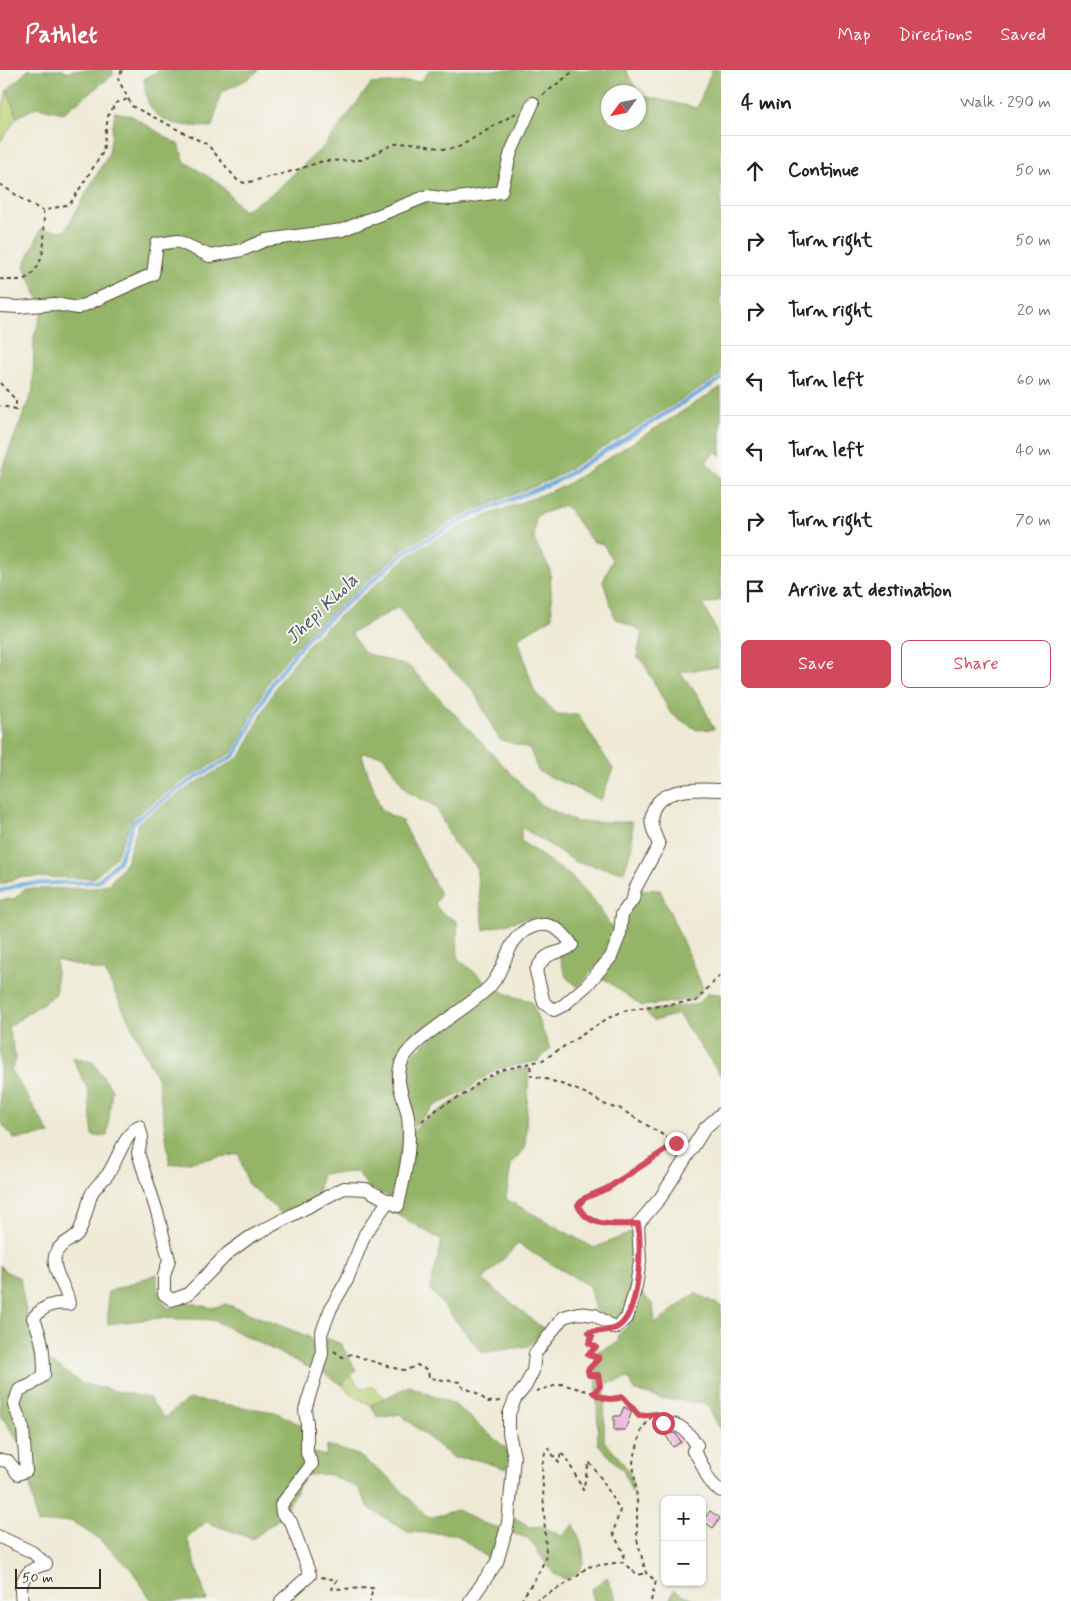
<!DOCTYPE html>
<html lang="en">
<head>
<meta charset="utf-8">
<style>
  body { margin:0; font-family:Mynerve,sans-serif; background:#f6f6f6; color:#222 }
  .controls { position:absolute; right:15px; bottom:15px; display:grid; overflow:hidden; border-radius:8px; box-shadow:0 1px 4px #0004 }
  .controls button { width:45px; height:45px; display:grid; place-items:center; padding:0; border:0; border-bottom:1px solid #e0e0e0; background:#fff; color:#222; font:25px sans-serif }
  .compass { position:absolute; left:601px; top:15px; width:45px; height:45px; border-radius:50%; background:#fff; box-shadow:0 1px 4px #0004; rotate:237deg }
  .scale { position:absolute; left:15px; bottom:12px; width:86px; box-sizing:border-box; padding-left:5px; border:2px solid #3b2a1e; border-top:0; font-size:14px; line-height:18px; white-space:nowrap; color:#3b2a1e; -webkit-text-stroke:4px #f6f6f2; paint-order:stroke }
  .stop { position:absolute; width:15px; height:15px; margin:-11px; border:4px solid #d1495b; border-radius:50%; background:#fff }
  .stop.end { background:#d1495b; border-color:#fff; box-shadow:0 1px 5px #0008 }
  .list { margin:0; padding:0; list-style:none }
  h2 { display:flex; justify-content:space-between; align-items:center; height:65px; margin:0; padding:0 20px; font-size:21px }
  h2 small { font-size:16px; font-weight:400; color:#767676 }
  .list li { display:grid; grid-template-columns:32px 1fr auto; gap:15px; align-items:center; box-sizing:border-box; height:70px; padding:0 20px; border-top:1px solid #e0e0e0 }
  .list b { display:block; font-size:19px; white-space:nowrap }
  .list em { font-size:16px; font-style:normal; color:#767676 }
  .actions { display:flex; gap:10px; padding:15px 20px }
  .actions a { flex:1; padding:11px 0; border:1px solid #d1495b; border-radius:8px; text-align:center; font-size:18px; color:#d1495b }
  .actions .main { background:#d1495b; color:#fff }
  .icon { flex:none; width:28px; height:28px; fill:none; stroke:currentColor; stroke-width:2; stroke-linecap:round; stroke-linejoin:round }
  .map { position:relative; flex:none; width:721px; height:1531px; overflow:hidden }
  header { display:flex; align-items:center; gap:30px; box-sizing:border-box; height:70px; padding:0 25px; background:#d1495b; color:#fff }
  header strong { font-size:24px }
  nav { display:flex; gap:28px; margin-inline-start:auto; font-size:18px }
  main { display:flex }
  aside { flex:1; background:#fff }
  .map>svg:first-child { display:block }
  .green { fill:#bbd378; stroke:#7b7e4b }
  .forest { fill:#94b568; stroke:#687043 }
  .lines { fill:none; stroke-linecap:round; stroke-linejoin:round }
  .stream { stroke:#6aa9dd; stroke-width:4 }
  .building { fill:#eba7d8 }
  .minor-casing { stroke:#564739; stroke-width:14 }
  .path { stroke:#564739; stroke-width:2; stroke-dasharray:4 4; stroke-linecap:butt }
  .minor { stroke:#fff; stroke-width:12 }
  .route { stroke:#d1495b; stroke-width:6 }
  .labels { text-anchor:middle; dominant-baseline:central; stroke-width:4; stroke-linejoin:round; paint-order:stroke }
  .water-label { font-size:19px; font-style:italic; fill:#4b5661; stroke:#f6f6f2 }
</style>
</head>
<body>
<header>
<strong>Pathlet</strong>
<nav><a>Map</a><a>Directions</a><a>Saved</a></nav>
</header>
<main>
<div class="map">
<svg width="721" height="1531" viewBox="0 0 721 1531">
  <rect width="100%" height="100%" fill="#f6f6f2"/>
  <filter id="ink" filterUnits="userSpaceOnUse"><feTurbulence type="fractalNoise" baseFrequency=".02" numOctaves="2"/><feDisplacementMap in="SourceGraphic" scale="10" xChannelSelector="R" yChannelSelector="G"/><feConvolveMatrix kernelMatrix="1 2 1 2 8 2 1 2 1" color-interpolation-filters="sRGB"/></filter>
  <filter id="wash" filterUnits="userSpaceOnUse"><feTurbulence type="fractalNoise" baseFrequency=".0096" numOctaves="4" result="noise"/><feDisplacementMap in="SourceGraphic" scale="20" xChannelSelector="R" yChannelSelector="G"/><feGaussianBlur stdDeviation="1.12" result="paint"/><feColorMatrix in="noise" values="0 0 0 0 0 0 0 0 0 0 0 0 0 0 0 0 0 1.4 0 .05"/><feComposite in="paint" operator="in"/></filter>
  <g filter="url(#wash)">
    <rect width="100%" height="100%" fill="#eeead5"/>
    <g class="green">
      <polygon points="7,20 17,47 0,72 0,50"/>
      <polygon points="351,1305 360,1318 372,1317 386,1328 371,1335 355,1327 342,1315"/>
    </g>
    <g class="forest">
      <polygon points="28,0 63,0 68,3 73,0 113,0 113,5 63,43 37,37 17,47 7,20"/>
      <path d="M160 0H259L246 10 221 22 212 57C190 56 158 57 148 32 145 25 145 16 144 9Z"/>
      <polygon points="430,0 626,0 637,22 608,22 608,52 638,52 639,25 697,38 712,0 721,0 721,305 554,408 466,444 406,477 307,564 270,608 233,682 183,711 133,747 115,788 94,808 20,807 0,815 0,409 4,393 33,320 34,266 43,240 24,196 41,159 65,161 109,83 115,42 132,46 179,75 185,92 220,114 243,141 273,123 325,75 371,14 421,11"/>
      <path d="M721 317V386L716 382 706 392 721 407V530L703 535C717 560 721 567 718 597L680 602 699 627 714 659 697 660 671 644 642 590 637 587 642 561 615 548 603 512 612 490 603 474 592 471 565 435 536 446 534 470 550 499 552 548 518 568 534 621 556 644 578 645 613 699 601 730 538 701 530 679 499 669 473 620 420 570 399 537 351 563 365 583 410 597 541 735 577 752H632V776L624 802 576 792 521 757V771L573 808 598 836 615 863 607 884 578 917 566 907 560 889 563 883 575 876 555 852 527 848 484 860 476 796 453 772 436 737 408 722 382 685 361 683 381 740 402 751 440 824 435 834 441 843 457 851 458 889 489 914 411 975 398 1026 405 1064 395 1129 367 1116 358 1102 321 1104 318 1127 283 1145 247 1113 239 1084 170 1095 158 1010 105 902 56 890V924L8 957 16 988 11 1000 50 1064 14 1069 0 1051V830L14 829 24 819 95 818 110 813 126 793 139 752 189 717 240 687 278 613 313 569 413 482 470 452 564 416Z"/>
      <polygon points="638,819 660,820 703,918 695,929 642,936 600,906"/>
      <polygon points="494,917 511,926 531,931 550,979 538,991 496,999 464,1022 436,1035 411,1059 404,1025 404,991"/>
      <polygon points="708,923 721,924 721,1006 678,944 654,951 645,941 697,934"/>
      <polygon points="72,987 92,991 112,1020 107,1066 93,1066 88,1020"/>
      <path d="M529 997 525 1077 511 1095 506 1129 594 1178 633 1162C637 1200 637 1222 616 1255L595 1240 589 1216 518 1174 483 1210 545 1260 529 1276 482 1283 430 1219 442 1170 387 1139 399 1137 410 1065 423 1051 500 1003Z"/>
      <polygon points="0,1195 3,1200 20,1208 29,1260 40,1275 39,1303 17,1318 23,1379 0,1344"/>
      <path d="M157 1204C157 1219 158 1228 169 1238L179 1237 183 1231 212 1238 226 1234 309 1267 317 1283 312 1299 213 1250 158 1248 108 1254V1222Z"/>
      <path d="M641 1222 653 1235 655 1254 695 1223 721 1236V1361L706 1333 663 1329 635 1321 629 1308 605 1314 604 1371C616 1385 636 1402 632 1422L624 1402 598 1374 596 1282 619 1272 618 1265 631 1253Z"/>
      <polygon points="326,1268 341,1274 356,1300 342,1315 322,1302"/>
      <polygon points="51,1292 83,1314 149,1328 164,1348 189,1329 275,1342 303,1356 311,1395 281,1447 253,1469 206,1452 187,1468 207,1531 156,1531 150,1528 131,1499 99,1469 71,1451 37,1454 16,1335 21,1323 44,1310"/>
      <polygon points="409,1316 454,1334 509,1381 507,1399 474,1389 453,1388 400,1344 378,1348 371,1335"/>
      <polygon points="327,1375 358,1385 387,1406 429,1448 457,1440 482,1453 503,1459 490,1490 456,1464 408,1462 369,1438 358,1418 328,1404 308,1405 309,1382 326,1386"/>
      <path d="M514 1447 530 1457 543 1456 562 1466 574 1455C582 1476 594 1500 565 1509L554 1504 528 1468 511 1463Z"/>
      <polygon points="607,1507 617,1531 594,1531 591,1520"/>
      <polygon points="674,1520 697,1531 669,1531"/>
    </g>
    <g class="lines">
      <polyline class="stream" points="0,821 22,814 97,812 119,791 134,751 187,713 235,685 273,611 309,566 408,480 468,447 557,411 721,309"/>
    </g>
    <g id="blocks">
      <g class="building">
        <polygon points="624,1337 632,1341 625,1360 614,1360 614,1346 620,1346"/>
        <polygon points="669,1362 676,1364 681,1372 673,1377 665,1364"/>
        <polygon points="710,1441 720,1448 713,1458 703,1451"/>
      </g>
    </g>
  </g>
  <g filter="url(#ink)">
    <use href="#blocks" fill-opacity="0" stroke="#564739" stroke-width="1"/>
    <g class="lines">
      <defs>
        <g id="minor">
          <polyline points="0,236 19,237 54,234 78,238 153,204 157,174 178,171 210,186 242,180 266,170 342,160 427,126 450,129 501,122 511,82 533,33"/>
          <path d="M663 1353C681 1353 687 1361 697 1375L693 1381C708 1397 701 1408 721 1421"/>
          <path d="M0 1390 8 1391 18 1404 26 1401 23 1358 14 1335 19 1320 31 1315 44 1305C44 1284 43 1268 33 1248 44 1236 53 1232 69 1234 67 1217 52 1203 55 1186 58 1173 73 1171 79 1162 85 1150 87 1137 91 1125 94 1117 103 1111 108 1104 118 1089 124 1065 139 1056L142 1067 138 1083 158 1145 169 1190 164 1206V1224L172 1230 188 1224 228 1183 250 1167 344 1118 366 1119 398 1136C403 1112 409 1089 409 1065 409 1058 409 1049 407 1042 403 1025 395 1013 401 994 407 970 472 937 491 915 508 896 505 868 532 857 550 850 562 860 572 875 560 887 548 876 536 901L544 933 554 940 564 935 587 915 611 887 620 864 622 844 633 829 635 819 659 775C656 766 649 755 652 744 658 716 700 719 721 720"/>
          <path d="M0 1467 32 1482 46 1494C26 1499 18 1510 22 1531"/>
          <polyline points="281,1531 310,1505 291,1452 282,1443 281,1435 312,1394 307,1383 307,1353 305,1340 322,1284 321,1264 331,1238 347,1210 365,1164 389,1130"/>
          <polyline points="470,1531 497,1492 508,1453 514,1387 509,1363 509,1344 515,1329 525,1317 533,1301 535,1284 563,1247 578,1243 595,1245 615,1258 627,1248 636,1216 640,1191 638,1154 661,1127 705,1058 721,1044"/>
        </g>
      </defs>
      <use href="#minor" class="minor-casing"/>
      <g class="path">
        <polyline points="122,0 118,9 132,36 208,75 238,111 245,113 293,101 323,91 362,90 394,74 411,73 444,79 457,78 516,43"/>
        <polyline points="543,25 575,0"/>
        <polyline points="0,114 25,131 43,141"/>
        <path d="M0 209C7 210 17 211 24 209 48 199 45 160 43 141L70 134 103 82 108 46 116 33 128 29"/>
        <polyline points="0,313 16,330 16,339 0,336"/>
        <path d="M531 996V1006C541 1006 576 1019 587 1024 598 1029 606 1038 619 1038L676 1073"/>
        <polyline points="422,1051 440,1037 465,1024 482,1010 499,1001 543,990 605,950 623,941 696,931 721,904"/>
        <path d="M626 1154C608 1156 586 1154 578 1135L585 1128 608 1119 684 1067"/>
        <path d="M596 1261 589 1263 592 1267 589 1273 596 1277 588 1285 599 1287 588 1300 589 1305H598L600 1316 594 1323C604 1330 611 1330 623 1327L639 1346 655 1344"/>
        <path d="M334 1281 342 1287 352 1284C359 1287 400 1301 406 1300 409 1299 414 1297 417 1295L428 1300 429 1308 460 1312 462 1317 475 1322 488 1332 501 1331"/>
        <polyline points="536,1321 561,1314 594,1323"/>
        <polyline points="321,1507 337,1510 332,1519 373,1518 370,1531"/>
        <path d="M521 1531C530 1515 542 1502 546 1484L542 1396 545 1383 548 1378 559 1393 561 1382 569 1393 583 1420 589 1392 599 1405 620 1440 613 1463 624 1484 622 1492"/>
        <path d="M535 1531C547 1524 582 1507 586 1497L622 1492 638 1505 646 1503"/>
        <polyline points="651,1531 656,1511 646,1503 637,1469 637,1429 633,1392 642,1359 651,1347"/>
      </g>
      <use href="#minor" class="minor"/>
    </g>
  </g>
  <g class="lines" filter="url(#ink)">
    <path class="route" d="M663 1353 656 1344 639 1346 623 1327C611 1330 604 1330 594 1323L600 1316 598 1305H589L588 1300 599 1288 588 1285 596 1277 589 1273 592 1267 589 1262C597 1261 609 1261 616 1258 640 1246 642 1177 638 1154 617 1154 588 1159 578 1135L585 1128 608 1118 676 1073"/>
  </g>
  <g class="labels">
    <g class="water-label">
      <text transform="translate(322 539) rotate(-44)">Jhepi Khola</text>
    </g>
  </g>
</svg>
<div class="controls">
<button>+</button>
<button>−</button>
</div>
<svg class="compass" viewBox="-18 -18 36 36"><path d="M0-13l5 13h-10z" fill="#e53935"/><path d="M0 13l5-13h-10z" fill="#767676"/></svg>
<div class="scale">50 m</div>
<div class="stop" style="left:663px;top:1353px"></div>
<div class="stop end" style="left:676px;top:1073px"></div>
</div>
<aside>
<h2>4 min<small>Walk · 290 m</small></h2>
<ul class="list">
<li><svg class="icon" aria-label="ahead" viewBox="0 0 24 24"><path d="M12 20V5M6 11l6-6 6 6"/></svg><div><b>Continue</b></div><em>50 m</em></li>
<li><svg class="icon" aria-label="right" viewBox="0 0 24 24"><path d="M7 20v-9h11M14 6l5 5-5 5"/></svg><div><b>Turn right</b></div><em>50 m</em></li>
<li><svg class="icon" aria-label="right" viewBox="0 0 24 24"><path d="M7 20v-9h11M14 6l5 5-5 5"/></svg><div><b>Turn right</b></div><em>20 m</em></li>
<li><svg class="icon" aria-label="left" viewBox="0 0 24 24"><path d="M17 20v-9H6M10 6l-5 5 5 5"/></svg><div><b>Turn left</b></div><em>60 m</em></li>
<li><svg class="icon" aria-label="left" viewBox="0 0 24 24"><path d="M17 20v-9H6M10 6l-5 5 5 5"/></svg><div><b>Turn left</b></div><em>40 m</em></li>
<li><svg class="icon" aria-label="right" viewBox="0 0 24 24"><path d="M7 20v-9h11M14 6l5 5-5 5"/></svg><div><b>Turn right</b></div><em>70 m</em></li>
<li><svg class="icon" aria-label="arrive" viewBox="0 0 24 24"><path d="M6 21V4h12l-3 4 3 4H6"/></svg><div><b>Arrive at destination</b></div></li>
</ul>
<div class="actions"><a class="main">Save</a><a>Share</a></div>
</aside>
</main>
</body>
</html>
